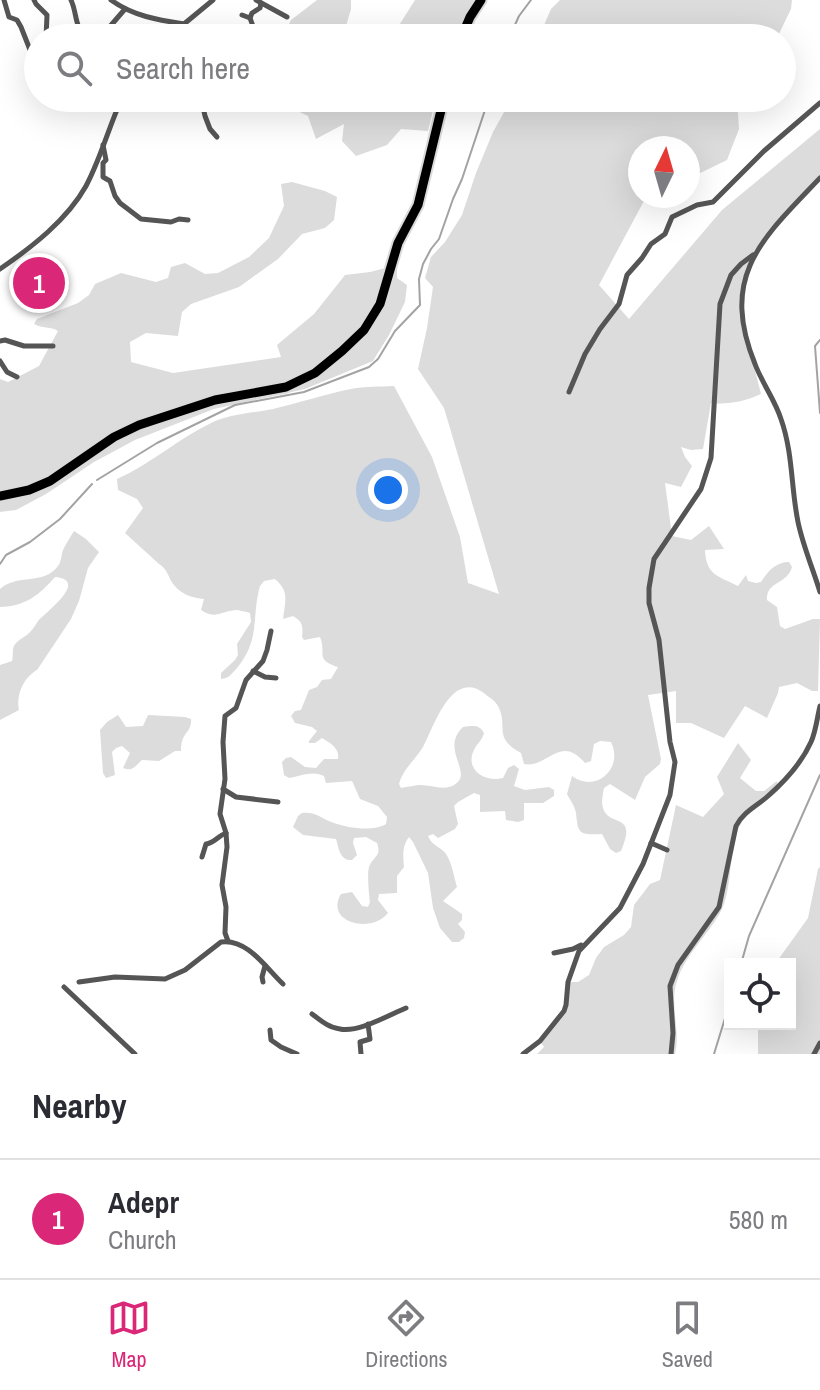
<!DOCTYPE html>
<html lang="en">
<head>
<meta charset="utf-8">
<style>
  body { margin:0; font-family:"Archivo Narrow",sans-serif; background:#f7f7f7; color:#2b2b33 }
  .controls { position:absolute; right:24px; bottom:24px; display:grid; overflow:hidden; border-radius:0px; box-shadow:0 8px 32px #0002 }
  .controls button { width:72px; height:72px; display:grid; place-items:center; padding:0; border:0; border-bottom:2px solid #e1e1e2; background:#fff; color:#2b2b33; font:40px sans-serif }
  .compass { position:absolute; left:628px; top:136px; width:72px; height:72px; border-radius:50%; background:#fff; box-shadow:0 8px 32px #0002; rotate:5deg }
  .you { position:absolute; left:388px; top:490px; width:28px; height:28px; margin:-20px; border:6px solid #fff; border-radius:50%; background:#1a73e8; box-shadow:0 0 0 12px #1a73e833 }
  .badge { display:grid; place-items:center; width:52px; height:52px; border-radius:50%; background:#db2777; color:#fff; font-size:26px; font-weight:700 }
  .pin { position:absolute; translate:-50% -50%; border:4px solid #fff; box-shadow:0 2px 8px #0006 }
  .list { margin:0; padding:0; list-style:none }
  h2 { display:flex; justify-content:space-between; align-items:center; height:104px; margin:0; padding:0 32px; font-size:34px }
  h2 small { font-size:26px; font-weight:400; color:#7c7c81 }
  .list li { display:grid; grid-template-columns:52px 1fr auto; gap:24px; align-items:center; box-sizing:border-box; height:120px; padding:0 32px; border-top:2px solid #e1e1e2 }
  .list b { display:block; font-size:30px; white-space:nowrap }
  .list p { margin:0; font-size:26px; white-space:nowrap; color:#7c7c81 }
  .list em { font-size:26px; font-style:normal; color:#7c7c81 }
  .icon { flex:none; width:44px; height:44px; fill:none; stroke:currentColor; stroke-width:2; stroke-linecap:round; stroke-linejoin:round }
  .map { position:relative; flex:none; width:820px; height:1054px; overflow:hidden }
  .search { position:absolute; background:#fff; box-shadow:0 8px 32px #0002; left:24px; right:24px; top:24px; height:88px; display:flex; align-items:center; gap:20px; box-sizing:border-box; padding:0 28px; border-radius:44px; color:#7c7c81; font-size:30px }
  .sheet { height:224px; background:#fff }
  nav { display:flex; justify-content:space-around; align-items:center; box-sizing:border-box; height:112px; border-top:2px solid #e1e1e2; background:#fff; font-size:22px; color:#7c7c81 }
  nav a { display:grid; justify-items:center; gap:4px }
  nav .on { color:#db2777 }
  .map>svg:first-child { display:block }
  .green { fill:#dcdcdc }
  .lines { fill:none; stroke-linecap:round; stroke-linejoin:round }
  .stream { stroke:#a3a3a3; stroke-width:2 }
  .trunk-casing { stroke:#dbdbdb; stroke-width:13 }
  .minor { stroke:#555; stroke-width:5 }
  .trunk { stroke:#000; stroke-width:9 }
</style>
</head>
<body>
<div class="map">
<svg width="820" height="1054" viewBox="0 0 820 1054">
  <rect width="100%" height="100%" fill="#fff"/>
  <g class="green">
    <polygon points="317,0 351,0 351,9 346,26 355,38 282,38 291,20"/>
    <polygon points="415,0 481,0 458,38 391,38"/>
    <polygon points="560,0 792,0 791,9 777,38 552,38 541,32 551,9"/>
    <polygon points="282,98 317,98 318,103 325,98 436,98 428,131 401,129 387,145 356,156 342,141 344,124 316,139 308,116 283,104"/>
    <path d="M512 98H737L739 129 727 160 688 179V148H640V196H651L645 199 599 285 629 319 722 210 820 129V178L770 231 745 277 741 316 761 394C746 401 728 405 711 403L703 449 691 450 681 447 685 457 692 466 681 487 665 483 672 536 691 540 709 526 724 549 705 550C706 575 718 576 738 586L746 575 748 581 756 583 761 582C768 571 776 562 789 562L792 567C787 585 766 581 767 600L777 607 780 626 785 629 813 619H820L818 691H812L797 683 779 687 778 693 767 718 745 706 724 738 691 723H676V691L648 695 661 759 660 764 645 777 635 800 610 784 604 788C603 794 601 802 603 808 609 828 638 811 621 851L616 853 610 849 602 834C579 835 578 834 576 813 575 806 570 800 567 794L572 776C596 794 624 768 611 742L600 741 594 744 591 761 585 763C560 733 547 769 524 764L521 753C492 737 509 727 498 706 495 700 488 697 484 693 451 669 434 727 423 747 415 760 403 769 399 784L401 788C408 787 415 785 421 785 431 785 444 791 454 785 475 773 439 750 463 727 473 726 479 724 484 733 482 741 477 743 474 750 464 770 486 783 503 778L508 768 514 765 519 769 514 786 525 790 549 787 554 790V796L543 803H524V820L518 822 506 820 505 811 480 812V795L474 793 458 802 454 806 458 824 455 829 438 838 433 834 428 836C432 846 440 846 446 854 452 863 454 877 457 887L443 901 462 914V920L458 924 465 932 464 938 459 942H452L440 928 433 908 428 873 413 842 409 837C402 846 403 856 404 867L397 876V893L379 894 378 900 388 913C372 934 324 923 341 894L352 892 362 906 368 907 370 902C369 895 367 874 369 867 373 856 382 857 377 843L366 837 354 838 353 843 357 855 352 860C340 861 339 849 336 839L303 835 293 827 298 816 302 813C315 811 322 819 334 823 348 828 373 832 386 824L387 817 378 806 360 799 352 781 326 783 324 776C312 770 301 776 289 778L284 775 282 762 286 758 291 757 305 767 316 768 324 759H338C340 748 330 743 322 738L315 743H309V741L317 731 312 727 295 723 291 716 295 711 301 710 309 690 317 687 322 680 331 679 338 667C314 659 327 654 320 637L304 640 302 637C303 626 303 622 293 616L283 619C285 601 290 592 275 579L264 581 260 586C251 618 261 639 237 668 231 674 230 678 221 679V673L235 660 238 655 237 644 251 622 250 613C246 612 239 610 236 610 221 611 216 620 201 610L204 599C193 598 182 595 174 585 168 578 168 569 159 564L125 533 143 508 137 499 118 490 117 479C151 464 179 438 213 422 231 414 253 413 273 409 299 403 325 394 351 389 365 386 380 387 394 386L432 457 460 537 468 583 499 594 444 408 418 369 427 328 433 287 425 278 431 257 445 242 462 215 476 173 493 132Z"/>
    <path d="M292 182 325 191 337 197 334 220 325 228 302 234 278 259 239 287 191 304 182 312 178 336 146 333 130 342 131 362 173 373 281 357 277 345 314 314 345 275 370 272 397 265V278L407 285 405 302 389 335 373 361 305 389 214 409 135 440 94 462 46 494 16 510 0 512V379L8 382 39 366 58 331C51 326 42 329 34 324L37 319 78 303 89 295 95 284 121 273 156 282 168 278 171 267 185 263 205 274 218 273 249 257 269 238 284 206 281 184Z"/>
    <path d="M74 531 86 539 99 552 88 568 79 601 71 619 37 670C23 678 16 695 19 710L0 720V665L12 661C14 654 11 648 16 643 21 638 27 636 31 631 34 628 36 624 38 621 45 613 90 580 55 577 39 595 26 606 0 607V589C18 573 43 586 58 566 62 561 61 553 64 548 67 542 71 536 74 531Z"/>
    <path d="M118 715 126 727 143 726 148 715 185 717 191 719C192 730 185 732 182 741 181 745 181 748 181 751H175L159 761 142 760C135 766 133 772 123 768L130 753 122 746 116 748 112 752 115 775 106 778 103 773 100 730 107 722Z"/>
    <path d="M738 743 751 760 740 778 756 791H764L777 781 778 791C768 800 754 808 745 818 726 839 735 887 720 913 707 936 685 955 677 981 669 1004 681 1030 675 1054H537L544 1047 540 1041 565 1009 568 982H578L589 975 596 958 604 947 624 935 631 927 634 905 650 884 660 880 676 805 703 817 724 794 717 777Z"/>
    <polygon points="820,867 820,1054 758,1054 758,1024 790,1024 790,964 775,964 808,918 818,869"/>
  </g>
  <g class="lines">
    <g class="stream">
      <polyline points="509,38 519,16 531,0"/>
      <polyline points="820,340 815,346 820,413"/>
      <polyline points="97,480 157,443 235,405 304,392 369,367 378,359 395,331 420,305 419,279 423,264 431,249 439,239 453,199 462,179 489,98"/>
      <polyline points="0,564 6,555 30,542 60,519 92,484"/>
      <polyline points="741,964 749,936 820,775"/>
      <polyline points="714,1054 730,1002"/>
    </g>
    <defs>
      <g id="trunk">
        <polyline points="461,38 470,17 481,0"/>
        <polyline points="0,496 29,490 50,481 114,437 139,425 215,400 286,387 315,373 342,351 364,330 380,304 398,243 418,205 444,98"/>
      </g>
    </defs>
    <use href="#trunk" class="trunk-casing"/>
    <g class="minor">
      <polyline points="4,0 9,17 17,20 21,27 38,70"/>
      <polyline points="34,0 36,4 47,15 46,38"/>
      <path d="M71 0C78 15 73 26 88 38"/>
      <path d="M111 0C133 16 158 20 184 24"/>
      <polyline points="256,0 287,17"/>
      <polyline points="242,15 250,18 252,13 260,8 261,3"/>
      <polyline points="250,18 254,29"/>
      <polyline points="100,38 125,9"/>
      <polyline points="167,38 213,0"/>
      <polyline points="201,98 205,116 210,129 217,137"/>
      <polyline points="103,145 106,160 103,163 103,177 110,181 115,196 120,203 141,219 171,222 179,219 188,220"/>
      <path d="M820 178C762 239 719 275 755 364 762 383 775 400 781 419 793 453 791 488 798 522 803 546 813 569 820 592"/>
      <path d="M0 269C32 247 67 220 86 186 101 158 109 126 122 98"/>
      <polyline points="0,341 5,340 24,346 53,346"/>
      <polyline points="0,361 7,372 17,377"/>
      <polyline points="569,392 585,354 600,329 619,304 627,275 642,258 651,244 665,234 672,217 697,205 713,202 764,151 820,103"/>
      <polyline points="253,671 265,677 276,678"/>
      <polyline points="223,789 236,797 278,802"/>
      <polyline points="651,843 667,850"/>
      <path d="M202 857 206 844C214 843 218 836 226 833"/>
      <polyline points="228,941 225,933 226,907 222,885 227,847 226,833 220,814 225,779 223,742 225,716 236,708 246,680 263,661 267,650 271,631"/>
      <polyline points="554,953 573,949 581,945"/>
      <path d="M79 982 115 977 165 979 185 970 221 942C247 938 266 968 283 984"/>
      <polyline points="263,982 262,977 265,966"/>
      <polyline points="64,987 135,1054"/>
      <path d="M312 1014C320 1020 329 1028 340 1029 358 1033 389 1015 406 1008"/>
      <polyline points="270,1030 271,1040 281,1047 297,1054"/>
      <polyline points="361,1054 360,1042 370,1039 368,1024"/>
      <polyline points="523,1054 540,1041 564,1011 566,1005 568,982 579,951 620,908 643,864 670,795 675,762 670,742 659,640 649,603 649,588 654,559 701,489 711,458 720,304 731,275 741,264 753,255"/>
      <path d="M671 1054 673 1033 670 986 678 965 719 907 736 826C743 812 757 806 768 796 784 782 802 762 811 742 816 731 817 718 820 706"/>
      <polyline points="814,1054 820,1043"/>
    </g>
    <use href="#trunk" class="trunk"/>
  </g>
</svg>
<div class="controls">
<button><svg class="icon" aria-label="locate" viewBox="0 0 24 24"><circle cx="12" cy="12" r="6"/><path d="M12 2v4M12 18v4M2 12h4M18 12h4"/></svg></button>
</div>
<svg class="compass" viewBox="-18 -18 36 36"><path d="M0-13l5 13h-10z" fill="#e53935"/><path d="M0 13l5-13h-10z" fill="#7c7c81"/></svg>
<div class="you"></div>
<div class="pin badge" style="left:39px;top:283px">1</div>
<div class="search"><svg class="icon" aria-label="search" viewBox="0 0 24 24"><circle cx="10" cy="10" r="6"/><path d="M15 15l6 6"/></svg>Search here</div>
</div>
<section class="sheet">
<h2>Nearby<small></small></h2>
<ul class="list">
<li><span class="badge">1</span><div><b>Adepr</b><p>Church</p></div><em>580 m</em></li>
</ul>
</section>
<nav>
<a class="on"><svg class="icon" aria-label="map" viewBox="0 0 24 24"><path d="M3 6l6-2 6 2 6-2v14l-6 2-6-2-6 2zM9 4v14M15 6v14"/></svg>Map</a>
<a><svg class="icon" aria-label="directions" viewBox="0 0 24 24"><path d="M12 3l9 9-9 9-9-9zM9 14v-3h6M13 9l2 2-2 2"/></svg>Directions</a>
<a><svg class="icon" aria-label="saved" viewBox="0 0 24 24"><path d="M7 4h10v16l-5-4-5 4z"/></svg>Saved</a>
</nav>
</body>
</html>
